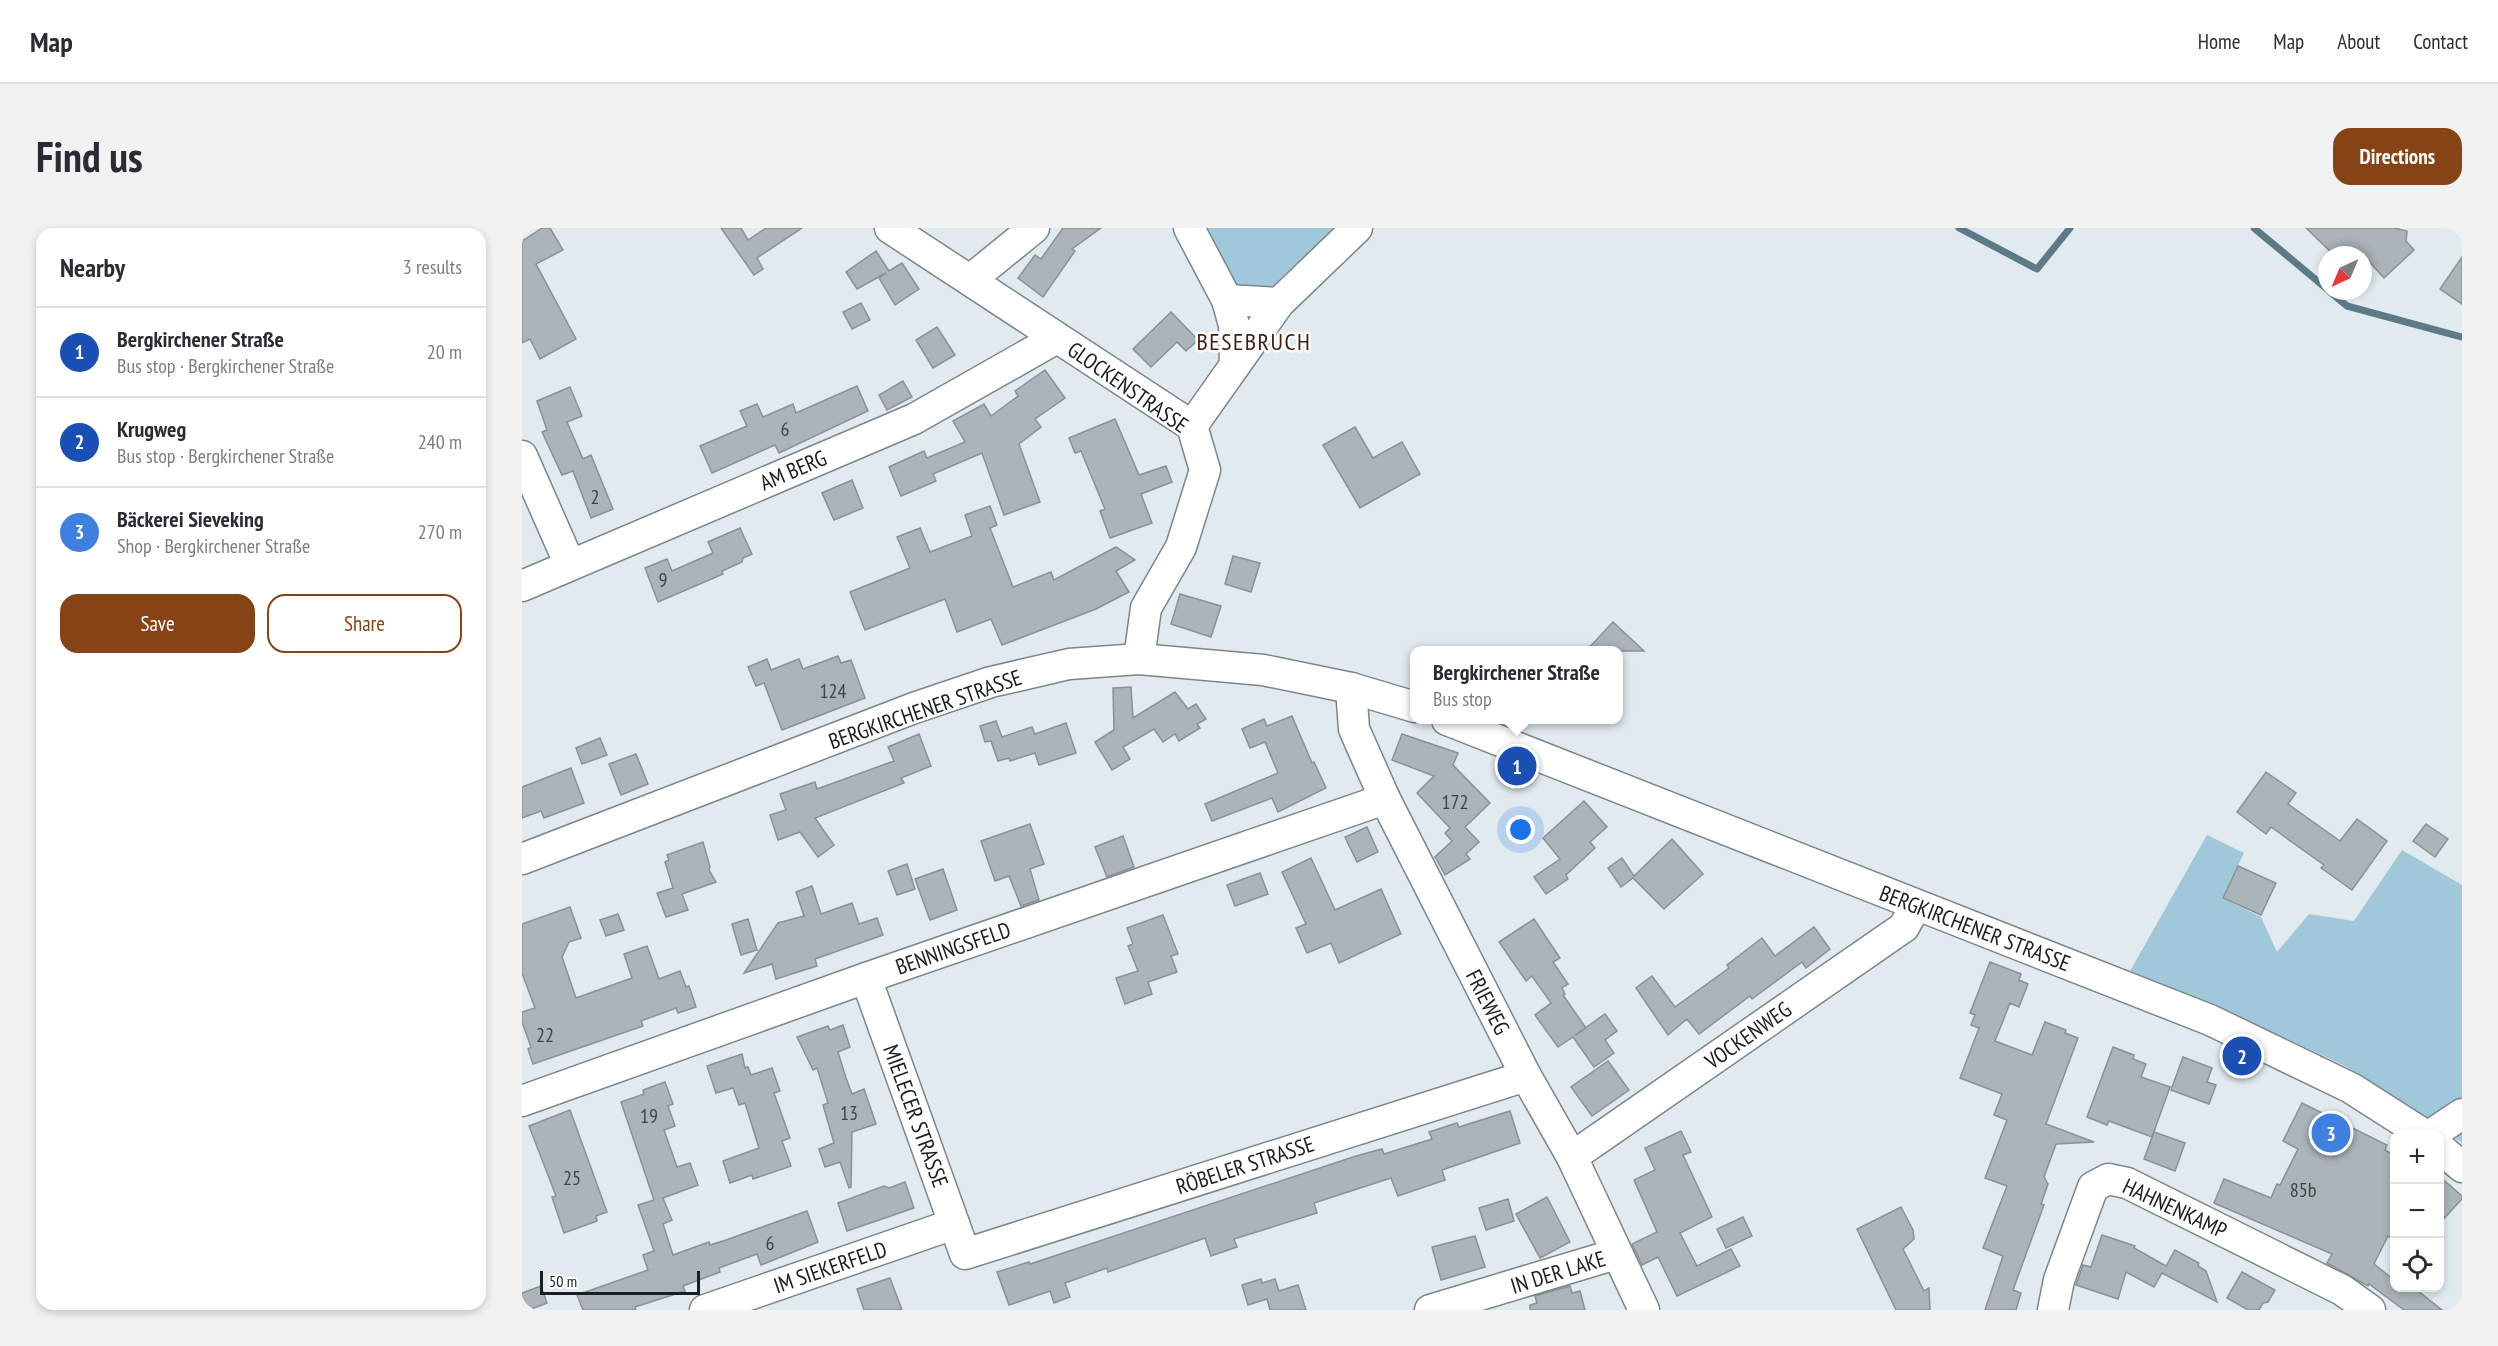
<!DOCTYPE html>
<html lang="en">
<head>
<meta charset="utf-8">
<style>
  body { margin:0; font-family:"PT Sans Narrow",sans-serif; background:#f2f2f3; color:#2b2b33 }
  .controls { position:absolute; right:18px; bottom:18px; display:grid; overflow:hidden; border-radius:12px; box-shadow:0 3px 9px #0003 }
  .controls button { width:54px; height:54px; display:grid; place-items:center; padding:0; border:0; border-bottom:2px solid #e1e1e2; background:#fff; color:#2b2b33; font:30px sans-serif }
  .compass { position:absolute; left:1796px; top:18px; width:54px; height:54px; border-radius:50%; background:#fff; box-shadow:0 3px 9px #0003; rotate:224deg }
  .scale { position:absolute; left:18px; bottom:15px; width:160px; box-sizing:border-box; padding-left:6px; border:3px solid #1a1e20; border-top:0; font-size:16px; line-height:21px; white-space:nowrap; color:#1a1e20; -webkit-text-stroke:4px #fff; paint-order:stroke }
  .you { position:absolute; left:999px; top:602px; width:21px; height:21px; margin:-15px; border:4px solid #fff; border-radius:50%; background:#1a73e8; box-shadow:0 0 0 9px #1a73e833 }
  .badge { display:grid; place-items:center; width:39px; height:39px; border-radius:50%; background:#864316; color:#fff; font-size:20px; font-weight:700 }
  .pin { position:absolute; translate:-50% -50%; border:3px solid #fff; box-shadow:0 2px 6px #0006 }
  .popup { position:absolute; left:888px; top:418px; width:213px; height:78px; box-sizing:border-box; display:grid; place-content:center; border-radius:12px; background:#fff; filter:drop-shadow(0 2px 4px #0005); font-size:20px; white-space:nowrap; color:#7c7c81 }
  .popup b { font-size:22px; color:#2b2b33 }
  .popup::after { content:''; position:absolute; left:50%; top:100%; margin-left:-12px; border:12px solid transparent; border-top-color:#fff }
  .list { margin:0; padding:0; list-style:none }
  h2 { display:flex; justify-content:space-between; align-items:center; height:78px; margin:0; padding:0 24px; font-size:26px }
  h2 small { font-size:20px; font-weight:400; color:#7c7c81 }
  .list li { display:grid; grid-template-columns:39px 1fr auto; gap:18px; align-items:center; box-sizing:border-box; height:90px; padding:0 24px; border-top:2px solid #e1e1e2 }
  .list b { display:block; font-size:22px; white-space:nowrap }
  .list p { margin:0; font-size:20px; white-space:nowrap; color:#7c7c81 }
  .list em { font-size:20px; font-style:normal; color:#7c7c81 }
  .actions { display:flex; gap:12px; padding:18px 24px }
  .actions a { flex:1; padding:14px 0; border:2px solid #864316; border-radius:18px; text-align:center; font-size:21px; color:#864316 }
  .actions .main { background:#864316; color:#fff }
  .icon { flex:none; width:33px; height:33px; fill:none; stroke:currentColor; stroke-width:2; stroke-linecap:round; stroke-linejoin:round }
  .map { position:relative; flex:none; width:1940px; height:1082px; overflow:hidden; border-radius:18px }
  header { display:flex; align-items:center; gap:36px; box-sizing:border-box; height:84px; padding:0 30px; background:#fff; border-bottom:2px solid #e1e1e2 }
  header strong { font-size:28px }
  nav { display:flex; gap:33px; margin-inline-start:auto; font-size:21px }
  .intro { display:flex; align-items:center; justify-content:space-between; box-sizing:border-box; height:144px; padding:0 36px }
  h1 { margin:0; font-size:42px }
  .button { padding:15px 27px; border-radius:18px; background:#864316; color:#fff; font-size:21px; font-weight:700 }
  main { display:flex; gap:36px; padding:0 36px }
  aside { flex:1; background:#fff; border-radius:18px; box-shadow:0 3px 9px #0003 }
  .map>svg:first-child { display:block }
  .green { fill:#a1c7db }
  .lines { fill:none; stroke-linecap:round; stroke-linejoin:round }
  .stream { stroke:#5c7a88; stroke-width:7 }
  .building { fill:#aab4b9; stroke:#889196; stroke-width:1.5 }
  .minor-casing { stroke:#7c868a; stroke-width:33 }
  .minor { stroke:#fff; stroke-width:30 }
  .labels { text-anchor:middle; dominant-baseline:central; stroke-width:5; stroke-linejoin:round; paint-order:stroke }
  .number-label { font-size:20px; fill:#3e4446 }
  .street-label { font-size:22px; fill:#1a1e20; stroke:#fff }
  .neighbourhood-label { font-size:24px; letter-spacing:1.5px; fill:#401f0b; stroke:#fff }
</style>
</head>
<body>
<header>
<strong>Map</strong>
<nav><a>Home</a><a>Map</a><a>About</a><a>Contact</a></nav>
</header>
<div class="intro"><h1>Find us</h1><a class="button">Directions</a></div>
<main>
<aside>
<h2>Nearby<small>3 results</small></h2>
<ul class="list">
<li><span class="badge" style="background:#1a4fb4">1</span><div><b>Bergkirchener Straße</b><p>Bus stop · Bergkirchener Straße</p></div><em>20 m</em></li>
<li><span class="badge" style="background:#1a4fb4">2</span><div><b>Krugweg</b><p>Bus stop · Bergkirchener Straße</p></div><em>240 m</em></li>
<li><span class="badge" style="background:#3f7fe0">3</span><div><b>Bäckerei Sieveking</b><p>Shop · Bergkirchener Straße</p></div><em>270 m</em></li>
</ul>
<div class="actions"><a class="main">Save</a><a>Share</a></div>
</aside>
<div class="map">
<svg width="1940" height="1082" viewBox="0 0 1940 1082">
  <rect width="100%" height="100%" fill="#e0eaef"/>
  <g class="green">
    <polygon points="680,0 842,0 739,106"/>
    <polygon points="1685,607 1722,625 1700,670 1739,689 1755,724 1787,686 1832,693 1880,622 1940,657 1940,915 1907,891 1821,837 1712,786 1608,743"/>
  </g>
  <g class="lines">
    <g class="stream">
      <polyline points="1437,0 1515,41 1548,0"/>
      <polyline points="1732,0 1805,61"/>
      <polyline points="1807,63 1825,78 1940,109"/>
    </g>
  </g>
  <g class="building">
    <polygon points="20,0 28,0 41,22 14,36 54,111 18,131 8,111 0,115 0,9 2,12"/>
    <polygon points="199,0 219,0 226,12 244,0 280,0 235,30 241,41 232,47"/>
    <polygon points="541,0 579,0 550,21 553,23 521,69 496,50 513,27 519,31"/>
    <polygon points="1784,0 1872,0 1885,3 1884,13 1892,22 1862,50 1841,27 1812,27"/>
    <polygon points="354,23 367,43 380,35 397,61 373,77 357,50 364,45 335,61 324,44"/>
    <polygon points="1940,29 1940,76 1918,61"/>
    <polygon points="339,75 348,92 330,101 321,84"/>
    <polygon points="649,84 676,112 664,123 655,114 629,139 611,121"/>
    <polygon points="415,99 433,127 411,140 394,112"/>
    <polygon points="523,142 543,170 513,191 519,199 497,216 518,274 482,287 460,225 411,246 414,253 379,268 367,239 402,223 405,230 443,214 431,193 462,176 469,188 496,168 493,163"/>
    <polygon points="381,153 390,169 365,182 357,167"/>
    <polygon points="335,158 346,183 257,225 253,217 190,245 178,218 225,198 218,183 235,176 241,189 271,176 274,185"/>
    <polygon points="48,159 60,188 45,194 61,231 69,227 91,281 69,290 51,243 40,247 20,204 25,202 15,173"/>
    <polygon points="593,191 617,247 644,238 650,254 619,266 630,295 588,310 578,283 583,281 559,223 553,225 547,210"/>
    <polygon points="833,199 851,230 880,214 898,246 838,280 801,217"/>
    <polygon points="330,252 341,280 312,292 300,265"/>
    <polygon points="468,278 475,297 468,300 491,359 529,344 532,352 594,319 613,332 594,343 607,364 574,381 480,417 469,391 435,404 423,371 343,402 328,364 388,340 375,309 398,300 408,324 450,308 443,287"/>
    <polygon points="218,300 230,326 221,330 220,334 200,343 201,346 136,374 123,340 145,331 150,343 191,325 186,314"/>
    <polygon points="711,328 738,335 729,364 703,356"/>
    <polygon points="658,366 699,378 689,409 649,396"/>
    <polygon points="1091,394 1122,423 1064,423"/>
    <polygon points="316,428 319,435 329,432 343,470 260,502 242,455 234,458 226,439 245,431 249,442 277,431 281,441"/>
    <polygon points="609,459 611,490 653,464 666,481 674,476 684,491 675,496 678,500 657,513 653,506 641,514 632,501 601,519 608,531 590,542 573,514 592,502 591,460"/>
    <polygon points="770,488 790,535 792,534 804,560 756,584 750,570 690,593 683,576 756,545 743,514 728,520 720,501 742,491 745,498"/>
    <polygon points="474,493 480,509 510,499 513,506 544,495 554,525 517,537 513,525 488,533 487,530 476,533 469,513 463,514 458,498"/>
    <polygon points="397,506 409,538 379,550 382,555 293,590 312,617 296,629 278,604 256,612 248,587 264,582 258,566 293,554 295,561 372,533 366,519"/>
    <polygon points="880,506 936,525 931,537 968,575 943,599 957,614 944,626 948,631 923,647 913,629 930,613 923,605 928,600 895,565 912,548 870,532"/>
    <polygon points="78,510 85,527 60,536 54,520"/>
    <polygon points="114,526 126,556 99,567 87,536"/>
    <polygon points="49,540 62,575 22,590 19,583 0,590 0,559"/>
    <polygon points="1744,544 1774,565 1766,576 1818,613 1835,591 1865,613 1830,662 1799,640 1802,637 1749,599 1744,606 1715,584"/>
    <polygon points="1062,573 1085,599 1068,614 1073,620 1044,647 1046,651 1024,666 1012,649 1038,631 1021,610"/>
    <polygon points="508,596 522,636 508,641 517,672 499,678 487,648 473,653 459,613"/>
    <polygon points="1904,596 1926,611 1913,629 1891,613"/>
    <polygon points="845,599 856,624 835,634 823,609"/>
    <polygon points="601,608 612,639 585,649 573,619"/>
    <polygon points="1150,611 1181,646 1142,681 1111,650 1099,659 1086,640 1100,630 1112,648"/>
    <polygon points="181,614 188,639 187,642 194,654 160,666 166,682 144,689 135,665 151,660 143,634 147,632 145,627"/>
    <polygon points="789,630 813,682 859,661 879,706 817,735 809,715 785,725 774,700 784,696 760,644"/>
    <polygon points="385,636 393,661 375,667 366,643"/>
    <polygon points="1716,638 1754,655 1739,687 1701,670"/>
    <polygon points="421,641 435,682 408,692 393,651"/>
    <polygon points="738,645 746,666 713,678 705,657"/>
    <polygon points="290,658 299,686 330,675 337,696 355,690 361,707 293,731 295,738 254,751 250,736 222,745 256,695 282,688 274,664"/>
    <polygon points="48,679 59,710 47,714 40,729 54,770 110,750 102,726 125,718 137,751 158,743 164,759 167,758 174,779 156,785 154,780 119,793 121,798 11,836 6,821 9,819 0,794 0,784 13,780 0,745 0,696"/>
    <polygon points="96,686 102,702 84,708 78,692"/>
    <polygon points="641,687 656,726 649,728 655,744 626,754 630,766 603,776 594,750 616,743 606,718 611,716 605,700"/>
    <polygon points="226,691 235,722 219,727 210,696"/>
    <polygon points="1012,691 1038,730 1031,734 1046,756 1040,760 1043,766 1041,767 1064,800 1053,807 1083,786 1095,803 1083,812 1092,825 1072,839 1051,809 1036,819 1013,787 1029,775 1010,748 1004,753 977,714"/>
    <polygon points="1292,699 1308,721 1284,740 1280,734 1230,771 1228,768 1177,806 1165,791 1146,807 1114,760 1130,748 1153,779 1207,740 1205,737 1240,710 1253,728"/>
    <polygon points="1468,734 1499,746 1497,752 1506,756 1497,779 1488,775 1473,813 1510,827 1523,794 1544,802 1543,805 1556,810 1524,896 1572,914 1534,916 1522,949 1526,956 1519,976 1522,977 1491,1062 1499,1065 1494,1082 1463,1082 1481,1028 1461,1020 1485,958 1463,950 1485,892 1472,887 1480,866 1438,850 1457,800 1449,797 1453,787 1448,785"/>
    <polygon points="321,797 328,819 316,824 324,850 330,866 342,861 354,896 330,904 329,959 327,960 318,934 303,939 297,921 312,915 301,877 306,875 295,840 291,842 275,809 306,798 308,802"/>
    <polygon points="1591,819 1612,827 1611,831 1624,836 1619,849 1648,859 1630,909 1587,893 1585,897 1565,889"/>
    <polygon points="220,826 223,840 226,839 229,847 250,840 258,863 252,865 268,910 260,913 269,938 231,951 230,947 208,955 201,933 237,920 223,875 217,877 211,860 194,865 185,838"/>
    <polygon points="1661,829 1690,840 1685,854 1694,857 1687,876 1649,862"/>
    <polygon points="1086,833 1107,862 1070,888 1049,859"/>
    <polygon points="143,854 151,876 146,878 153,898 142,902 155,939 168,935 176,957 141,970 150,992 141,996 151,1027 187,1014 188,1017 204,1012 285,983 296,1014 239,1037 235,1026 197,1040 198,1044 161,1058 163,1063 113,1079 114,1082 61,1082 55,1067 126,1042 121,1027 132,1023 116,977 132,972 99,874 122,866 121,862"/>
    <polygon points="1780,875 1865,917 1863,922 1872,927 1872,1001 1868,1009 1866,1008 1852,1036 1872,1052 1872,1059 1891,1059 1920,1082 1882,1082 1847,1056 1846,1058 1805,1035 1810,1026 1692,975 1702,951 1749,970 1755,956 1758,957 1776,921 1761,913"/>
    <polygon points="48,882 85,984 74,988 75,993 42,1005 30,969 34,968 7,898"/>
    <polygon points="988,883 998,915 920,942 923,952 876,968 869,950 792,975 795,985 712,1011 715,1019 689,1028 683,1010 586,1044 585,1040 543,1055 548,1069 532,1075 528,1063 487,1077 475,1044 507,1034 508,1036 834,928 860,921 862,926 910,911 907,904 935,895 937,899"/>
    <polygon points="1159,903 1169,924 1161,927 1190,989 1158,1005 1175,1038 1209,1021 1218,1038 1155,1068 1136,1029 1120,1037 1110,1016 1135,1004 1112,952 1133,942 1123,920"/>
    <polygon points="1632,904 1663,915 1653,943 1622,931"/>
    <polygon points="1917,948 1940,968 1940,971 1917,996"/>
    <polygon points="383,954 392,980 325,1003 316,975 362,958 367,960"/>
    <polygon points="1025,969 1048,1014 1018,1030 994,986"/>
    <polygon points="986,971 992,993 964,1002 957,980"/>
    <polygon points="1379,979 1391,1002 1392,1011 1381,1021 1402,1063 1407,1060 1408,1082 1374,1082 1335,1001"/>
    <polygon points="1221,989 1230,1008 1204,1020 1195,1001"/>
    <polygon points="1580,1007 1613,1018 1612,1020 1644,1038 1653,1022 1677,1035 1676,1038 1684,1043 1695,1074 1640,1045 1632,1059 1604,1044 1596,1071 1554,1057 1561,1037 1569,1039"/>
    <polygon points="953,1008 963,1039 919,1052 910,1019"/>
    <polygon points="1720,1044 1753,1062 1746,1074 1741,1075 1737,1082 1726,1082 1705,1070"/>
    <polygon points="368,1050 380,1082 342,1082 335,1061"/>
    <polygon points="739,1051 740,1055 753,1051 757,1063 776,1057 784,1082 748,1082 745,1071 726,1077 720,1057"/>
    <polygon points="19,1058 25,1075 7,1082 0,1082 0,1065"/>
    <polygon points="1048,1058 1050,1065 1058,1063 1063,1082 1008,1082 1008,1077 1015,1075 1013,1068"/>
  </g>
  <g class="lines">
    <defs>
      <g id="minor">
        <polyline points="368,0 670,198 683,242 659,319 624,380 617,431"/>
        <polyline points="667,0 705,72 757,75"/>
        <polyline points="448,52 512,0"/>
        <polyline points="705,72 712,97 713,136"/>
        <polyline points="670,198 757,75 835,0"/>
        <polyline points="0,228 48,337"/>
        <polyline points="0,358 392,191 535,110"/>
        <polyline points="829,460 832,501 863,571 1004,848 1050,929 1122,1082"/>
        <polyline points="925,492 1688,792 1829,860 1901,906"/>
        <polyline points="0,631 392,480 469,454 547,436 617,431 741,442 829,460 893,479"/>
        <polyline points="344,750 443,1026 1004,848"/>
        <polyline points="0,873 344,750 863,571"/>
        <polyline points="1910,906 1940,886"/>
        <polyline points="1918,920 1940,939"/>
        <polyline points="1050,929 1382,699 1394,677"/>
        <polyline points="183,1082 432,996"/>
        <polyline points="908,1082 1094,1026"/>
        <polyline points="1531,1082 1537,1052 1571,959 1586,951 1605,955 1820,1062 1848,1082"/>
      </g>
    </defs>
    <use href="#minor" class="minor-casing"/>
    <use href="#minor" class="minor"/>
  </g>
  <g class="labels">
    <g class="number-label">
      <text x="263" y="201">6</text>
      <text x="73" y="269">2</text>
      <text x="141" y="352">9</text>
      <text x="311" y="463">124</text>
      <text x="933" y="574">172</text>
      <text x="23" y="807">22</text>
      <text x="327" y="885">13</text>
      <text x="127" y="888">19</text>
      <text x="50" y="950">25</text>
      <text x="1781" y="962">85b</text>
      <text x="248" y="1015">6</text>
    </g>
    <g class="street-label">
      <text transform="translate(606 159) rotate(35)">GLOCKENSTRASSE</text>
      <text transform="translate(271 242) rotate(-23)">AM BERG</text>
      <text transform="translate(403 481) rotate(-19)">BERGKIRCHENER STRASSE</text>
      <text transform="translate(1453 700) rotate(21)">BERGKIRCHENER STRASSE</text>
      <text transform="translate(431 720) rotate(-19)">BENNINGSFELD</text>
      <text transform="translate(966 774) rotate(63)">FRIEWEG</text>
      <text transform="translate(1226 807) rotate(-35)">VOCKENWEG</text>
      <text transform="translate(394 888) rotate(70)">MIELECER STRASSE</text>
      <text transform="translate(723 937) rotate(-18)">RÖBELER STRASSE</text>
      <text transform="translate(1653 980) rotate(25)">HAHNENKAMP</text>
      <text transform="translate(308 1039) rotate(-19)">IM SIEKERFELD</text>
      <text transform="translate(1036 1044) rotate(-17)">IN DER LAKE</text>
    </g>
    <g class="neighbourhood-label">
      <text x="732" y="113">BESEBRUCH</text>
    </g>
  </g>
</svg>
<div class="controls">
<button>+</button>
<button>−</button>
<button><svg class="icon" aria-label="locate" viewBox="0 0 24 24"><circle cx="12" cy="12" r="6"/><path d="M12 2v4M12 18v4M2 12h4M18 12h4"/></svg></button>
</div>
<svg class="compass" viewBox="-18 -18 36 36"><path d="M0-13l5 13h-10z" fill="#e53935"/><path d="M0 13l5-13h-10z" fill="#7c7c81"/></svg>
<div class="scale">50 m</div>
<div class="you"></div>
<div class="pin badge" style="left:995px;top:538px;background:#1a4fb4">1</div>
<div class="popup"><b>Bergkirchener Straße</b>Bus stop</div>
<div class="pin badge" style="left:1720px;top:828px;background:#1a4fb4">2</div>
<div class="pin badge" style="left:1809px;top:905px;background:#3f7fe0">3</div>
</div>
</main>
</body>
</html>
